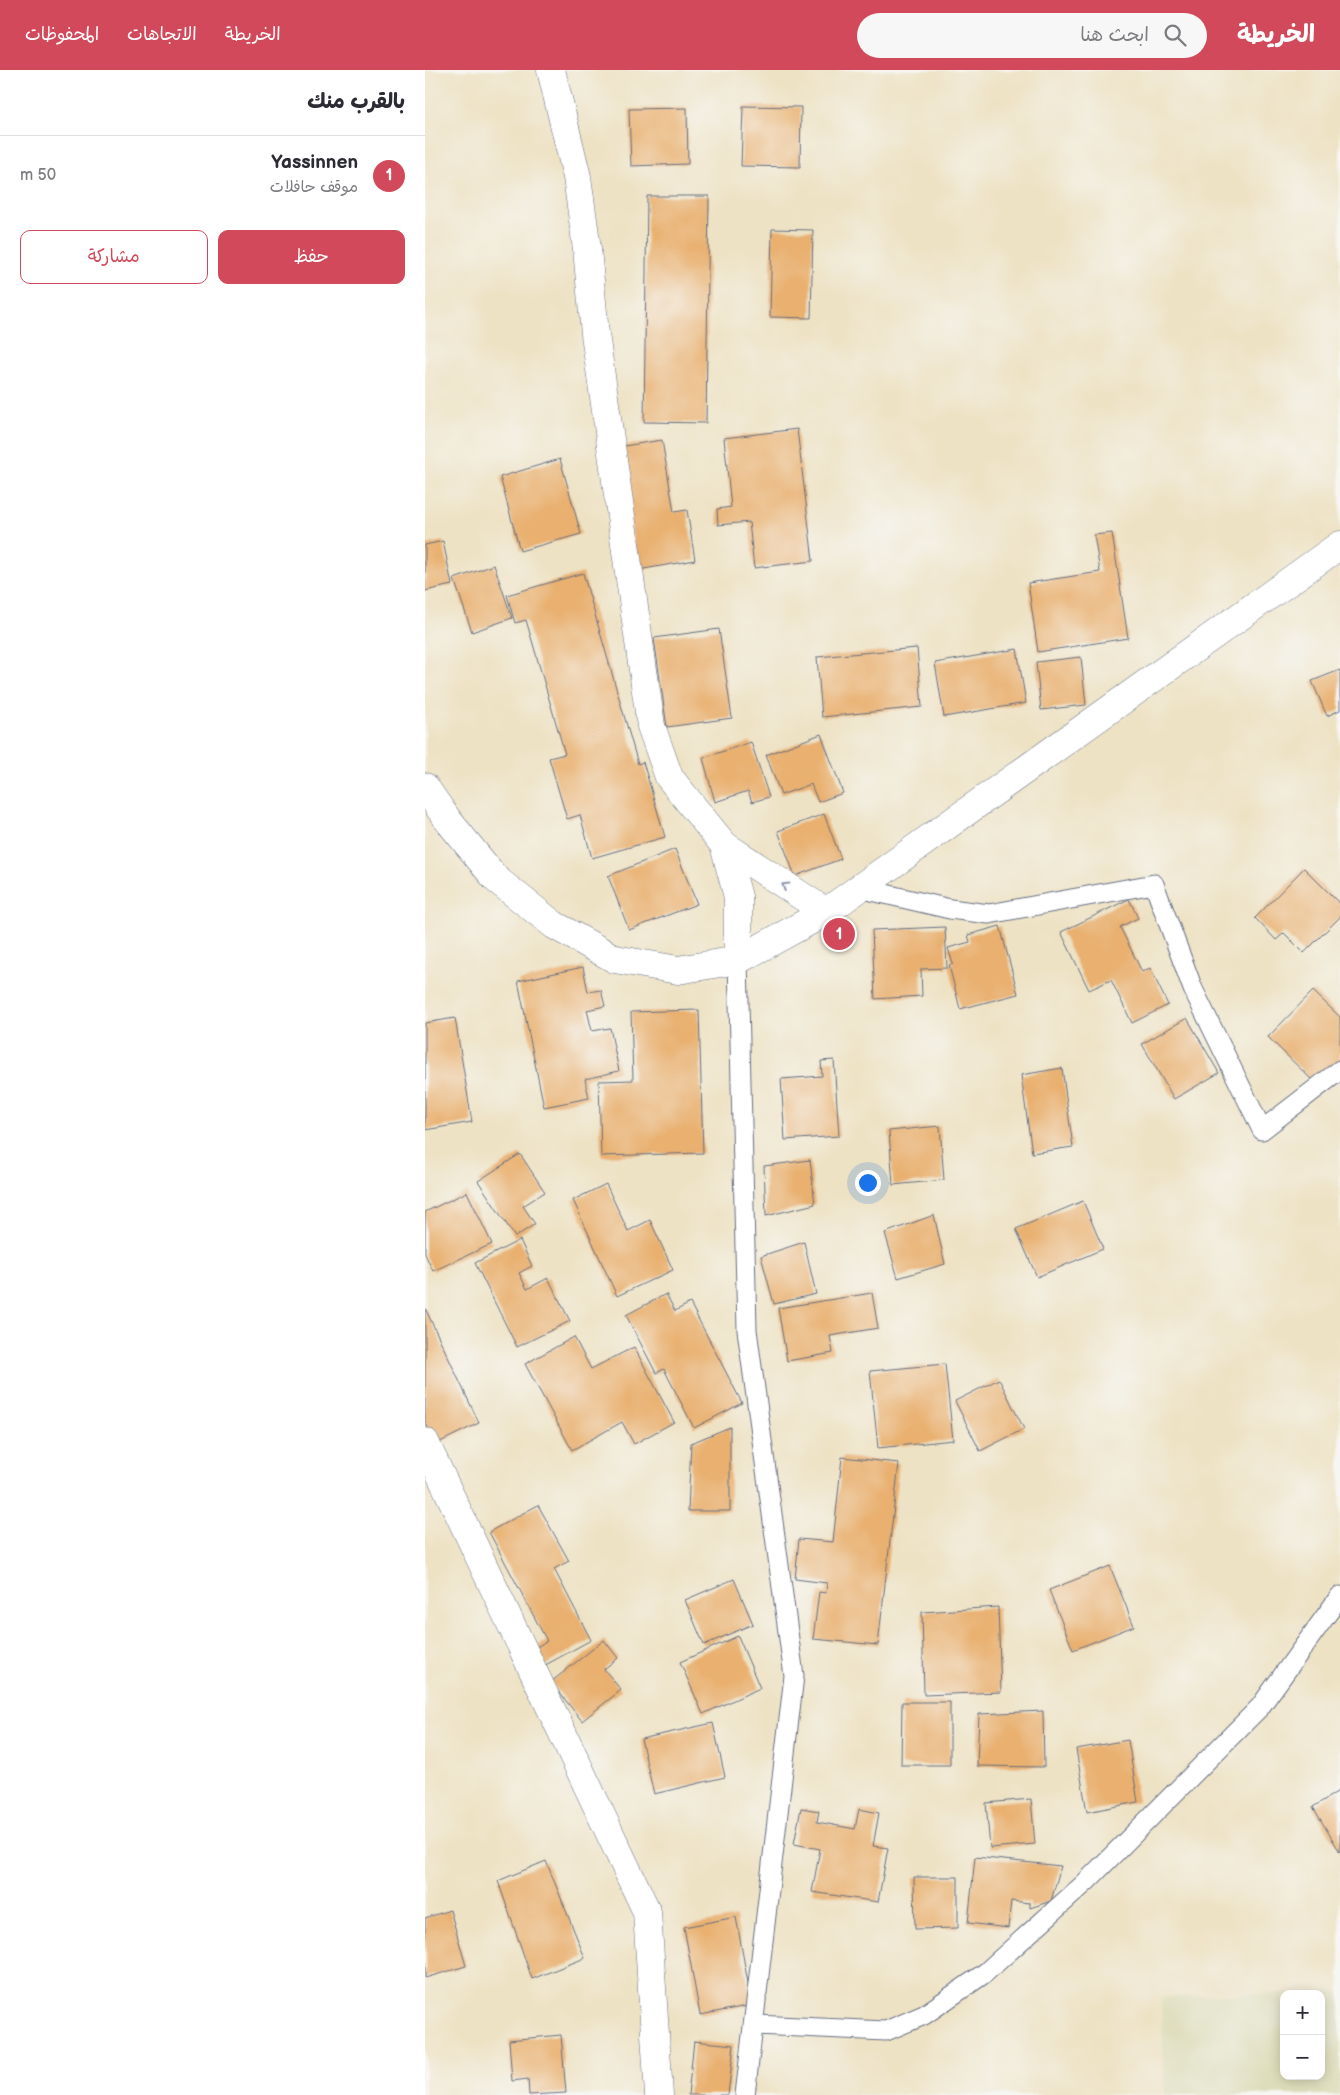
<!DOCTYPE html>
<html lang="ar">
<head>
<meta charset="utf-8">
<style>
  body { margin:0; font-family:"Balsamiq Sans","Playpen Sans Arabic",sans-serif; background:#f7f7f7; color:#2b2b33; direction:rtl }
  .controls { position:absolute; right:15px; bottom:15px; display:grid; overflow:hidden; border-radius:10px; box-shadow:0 2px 12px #0003 }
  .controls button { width:45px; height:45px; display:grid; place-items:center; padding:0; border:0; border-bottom:1px solid #e1e1e2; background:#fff; color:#2b2b33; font:25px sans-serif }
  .you { position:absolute; left:442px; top:1112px; width:18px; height:18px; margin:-12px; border:4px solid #fff; border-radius:50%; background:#1a73e8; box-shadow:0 0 0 8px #1a73e833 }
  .badge { display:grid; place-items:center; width:32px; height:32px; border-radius:50%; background:#d1495b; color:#fff; font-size:16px; font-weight:700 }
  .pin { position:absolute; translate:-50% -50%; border:2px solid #fff; box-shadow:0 1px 5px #0006 }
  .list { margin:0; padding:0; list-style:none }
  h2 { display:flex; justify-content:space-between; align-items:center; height:65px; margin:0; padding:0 20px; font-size:21px }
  h2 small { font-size:16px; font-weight:400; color:#7c7c81 }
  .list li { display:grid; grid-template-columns:32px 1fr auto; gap:15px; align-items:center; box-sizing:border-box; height:80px; padding:0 20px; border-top:1px solid #e1e1e2 }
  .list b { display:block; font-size:19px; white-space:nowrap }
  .list p { margin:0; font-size:16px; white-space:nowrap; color:#7c7c81 }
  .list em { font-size:16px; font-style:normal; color:#7c7c81 }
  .actions { display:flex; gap:10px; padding:15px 20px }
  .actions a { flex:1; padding:11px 0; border:1px solid #d1495b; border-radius:10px; text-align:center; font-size:18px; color:#d1495b }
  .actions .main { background:#d1495b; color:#fff }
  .icon { flex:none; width:28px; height:28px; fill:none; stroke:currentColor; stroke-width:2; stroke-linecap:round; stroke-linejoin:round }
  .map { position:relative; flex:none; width:915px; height:2025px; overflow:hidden; direction:ltr }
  header { display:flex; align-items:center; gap:30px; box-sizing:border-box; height:70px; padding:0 25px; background:#d1495b; color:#fff }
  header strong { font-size:24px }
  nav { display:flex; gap:28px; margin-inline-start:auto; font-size:18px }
  .search { width:350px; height:45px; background:#f7f7f7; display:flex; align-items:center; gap:12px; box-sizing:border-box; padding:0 18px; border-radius:28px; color:#7c7c81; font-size:19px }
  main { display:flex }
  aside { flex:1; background:#fff }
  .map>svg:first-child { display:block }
  .built { fill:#deddbb; fill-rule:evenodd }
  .building { fill:#e9b070 }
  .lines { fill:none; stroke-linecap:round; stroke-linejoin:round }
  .lane-casing { stroke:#656e82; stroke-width:21 }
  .street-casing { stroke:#656e82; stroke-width:29 }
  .secondary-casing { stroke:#656e82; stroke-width:29 }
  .lane { stroke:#fff; stroke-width:19 }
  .street { stroke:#fff; stroke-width:28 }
  .secondary { stroke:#fff; stroke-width:28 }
  .oneway { stroke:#8d97ae }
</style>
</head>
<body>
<header>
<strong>الخريطة</strong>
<div class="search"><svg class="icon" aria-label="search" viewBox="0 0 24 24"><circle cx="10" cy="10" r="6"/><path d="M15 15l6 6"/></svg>ابحث هنا</div>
<nav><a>الخريطة</a><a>الاتجاهات</a><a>المحفوظات</a></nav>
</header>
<main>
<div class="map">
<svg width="915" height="2025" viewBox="0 0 915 2025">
  <rect width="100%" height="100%" fill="#f6f6f2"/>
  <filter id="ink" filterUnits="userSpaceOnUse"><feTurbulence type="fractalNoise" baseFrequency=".02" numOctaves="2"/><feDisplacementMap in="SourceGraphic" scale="10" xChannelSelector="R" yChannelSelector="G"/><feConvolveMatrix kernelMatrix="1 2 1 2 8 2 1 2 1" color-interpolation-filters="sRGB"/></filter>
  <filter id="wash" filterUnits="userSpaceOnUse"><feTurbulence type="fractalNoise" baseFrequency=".0096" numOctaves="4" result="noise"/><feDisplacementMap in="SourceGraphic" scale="20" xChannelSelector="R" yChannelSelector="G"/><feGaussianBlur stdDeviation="1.12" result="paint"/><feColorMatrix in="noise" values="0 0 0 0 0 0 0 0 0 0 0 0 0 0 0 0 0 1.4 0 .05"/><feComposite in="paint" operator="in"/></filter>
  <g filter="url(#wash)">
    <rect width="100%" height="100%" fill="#eee2c4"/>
    <path class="built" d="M915 1921V2025H740L736 1927ZM859 1924H896V2006H859Z"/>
    <g id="blocks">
      <g class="building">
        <polygon points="318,36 376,37 375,97 316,96"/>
        <polygon points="262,38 263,94 206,96 204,39"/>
        <polygon points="222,126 284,126 281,353 219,352"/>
        <polygon points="347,159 388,160 386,248 345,247"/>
        <polygon points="372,359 388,491 329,498 324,452 293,455 292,439 306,437 299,368"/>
        <polygon points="237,370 249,442 262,440 270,490 213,500 193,377"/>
        <polygon points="135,389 156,464 95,481 75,407"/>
        <polygon points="687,463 703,568 613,582 603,513 675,502 669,465"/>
        <polygon points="18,471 27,515 0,521 0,475"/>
        <polygon points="69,495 87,548 47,562 29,509"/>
        <polygon points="158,503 213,694 218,692 240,767 167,788 155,745 142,749 124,688 140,684 101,550 90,553 82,525"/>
        <polygon points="294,559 307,648 242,657 229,568"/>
        <polygon points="492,578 497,637 397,647 392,587"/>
        <polygon points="592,579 601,633 519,647 510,593"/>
        <polygon points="656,587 661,635 616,640 611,592"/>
        <polygon points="915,600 915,640 902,646 887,611"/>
        <polygon points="396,664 418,723 393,732 386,714 356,725 341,685"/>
        <polygon points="326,672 344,727 327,732 323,721 290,732 278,688"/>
        <polygon points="399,744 416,789 370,806 353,761"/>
        <polygon points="250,779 272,834 204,860 183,806"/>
        <polygon points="879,798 915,834 915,847 879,883 859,863 851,870 830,848"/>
        <polygon points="704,829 713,848 695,857 717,902 725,898 743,935 707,953 686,910 664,920 636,862"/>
        <polygon points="575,856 593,924 535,939 524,895 528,894 523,878 545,872 543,865"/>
        <polygon points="520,857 522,898 496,899 497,926 450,929 447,860"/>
        <polygon points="158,897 163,922 176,920 180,936 162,940 167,961 185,958 194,1001 160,1009 164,1028 119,1037 93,911"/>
        <polygon points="888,921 915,947 915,988 890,1013 843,967"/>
        <polygon points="274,940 278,1083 176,1086 174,1011 208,1010 206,942"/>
        <polygon points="30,948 47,1052 0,1060 0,953"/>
        <polygon points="762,948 794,1003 749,1029 717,974"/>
        <polygon points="409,990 414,1066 360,1070 356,1009 397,1006 396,991"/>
        <polygon points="637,998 648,1077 607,1083 596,1005"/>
        <polygon points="515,1056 519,1110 468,1115 464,1061"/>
        <polygon points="95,1084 120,1122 98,1136 110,1154 90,1167 53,1111"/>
        <polygon points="385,1090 390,1134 341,1146 339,1096"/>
        <polygon points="181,1114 203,1161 225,1150 248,1200 192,1226 148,1130"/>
        <polygon points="42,1122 67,1174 8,1201 0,1184 0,1142"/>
        <polygon points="658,1131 678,1179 612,1207 591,1159"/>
        <polygon points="509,1145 520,1194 473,1208 460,1163"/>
        <polygon points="95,1170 107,1196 94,1203 102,1219 123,1208 145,1251 92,1277 50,1193"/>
        <polygon points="379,1172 391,1224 349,1234 336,1186"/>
        <polygon points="447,1223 453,1258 405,1266 408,1283 362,1291 353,1238"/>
        <polygon points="241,1224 250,1241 265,1233 317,1333 269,1358 239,1299 231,1303 201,1245"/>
        <polygon points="0,1238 54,1353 11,1374 0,1351"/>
        <polygon points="149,1267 166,1299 209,1277 249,1352 209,1374 197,1352 147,1380 100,1294"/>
        <polygon points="520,1294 528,1370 453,1378 445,1301"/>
        <polygon points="574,1309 599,1359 555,1381 530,1331"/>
        <polygon points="305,1357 305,1441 263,1441 266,1373"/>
        <polygon points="417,1387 474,1393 453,1575 388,1569 394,1522 401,1523 402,1513 370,1509 374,1469 408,1472"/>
        <polygon points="113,1435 144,1491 129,1499 166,1570 115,1598 106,1580 122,1571 64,1462"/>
        <polygon points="685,1496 709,1556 648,1580 624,1520"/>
        <polygon points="309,1509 328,1554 279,1575 260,1530"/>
        <polygon points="573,1537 576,1622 499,1625 497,1542"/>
        <polygon points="313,1566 335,1618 278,1644 255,1592"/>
        <polygon points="179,1570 193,1588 179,1599 196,1620 157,1651 126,1612"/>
        <polygon points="477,1632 525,1632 525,1695 476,1695"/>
        <polygon points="618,1641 619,1697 552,1696 554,1644"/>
        <polygon points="288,1653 300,1707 229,1724 216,1669"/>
        <polygon points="703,1670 713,1732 662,1742 651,1679"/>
        <polygon points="915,1720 915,1782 888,1737"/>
        <polygon points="606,1729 610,1774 565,1778 561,1733"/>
        <polygon points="376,1738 394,1741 392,1752 430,1759 434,1739 454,1743 448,1776 463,1778 453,1832 387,1822 395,1779 369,1774"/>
        <polygon points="550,1787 636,1796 626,1831 605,1838 605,1833 586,1831 583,1858 543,1853"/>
        <polygon points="121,1791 160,1888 107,1909 73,1811"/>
        <polygon points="489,1807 533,1807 533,1858 490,1859"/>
        <polygon points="25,1840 41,1896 0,1908 0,1848"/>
        <polygon points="311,1847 327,1935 275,1945 259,1857"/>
        <polygon points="136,1965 141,2023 104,2025 103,2009 87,2011 84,1970"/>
        <polygon points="269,1971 309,1975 303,2025 263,2025"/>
      </g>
    </g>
  </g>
  <g filter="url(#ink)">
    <use href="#blocks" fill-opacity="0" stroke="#656e82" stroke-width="1"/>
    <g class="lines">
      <defs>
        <g id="lane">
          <polyline points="434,818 525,839 564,844 729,814 768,919 837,1060 915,1000"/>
          <polyline points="313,890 322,1260 369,1606 320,2025"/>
          <polyline points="329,1955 461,1961 499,1945 560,1903 660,1813 835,1637 915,1526"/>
        </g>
        <g id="street">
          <polyline points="126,0 152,107 162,179 170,264 226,656 244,707 299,775"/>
          <polyline points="313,890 313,827 299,775 401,842"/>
          <polyline points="0,1372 222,1842 234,2025"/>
        </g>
        <polyline id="secondary" points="0,717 22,749 71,809 129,855 190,889 253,900 313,890 401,842 915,475"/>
      </defs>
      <use href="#lane" class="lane-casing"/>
      <use href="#street" class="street-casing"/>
      <use href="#secondary" class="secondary-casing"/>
      <use href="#lane" class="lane"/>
      <use href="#street" class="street"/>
      <use href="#secondary" class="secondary"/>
    </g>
    <defs><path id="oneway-chevron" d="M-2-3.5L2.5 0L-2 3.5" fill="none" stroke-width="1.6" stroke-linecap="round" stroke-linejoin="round" transform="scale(1.25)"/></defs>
    <use class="oneway" href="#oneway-chevron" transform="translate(360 816) rotate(-148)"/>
  </g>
</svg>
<div class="controls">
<button>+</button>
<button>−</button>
</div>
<div class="you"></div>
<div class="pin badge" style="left:414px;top:864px">1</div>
</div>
<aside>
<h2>بالقرب منك<small></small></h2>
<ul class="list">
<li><span class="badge">1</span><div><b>Yassinnen</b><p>موقف حافلات</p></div><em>50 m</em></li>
</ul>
<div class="actions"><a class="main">حفظ</a><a>مشاركة</a></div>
</aside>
</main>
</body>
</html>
